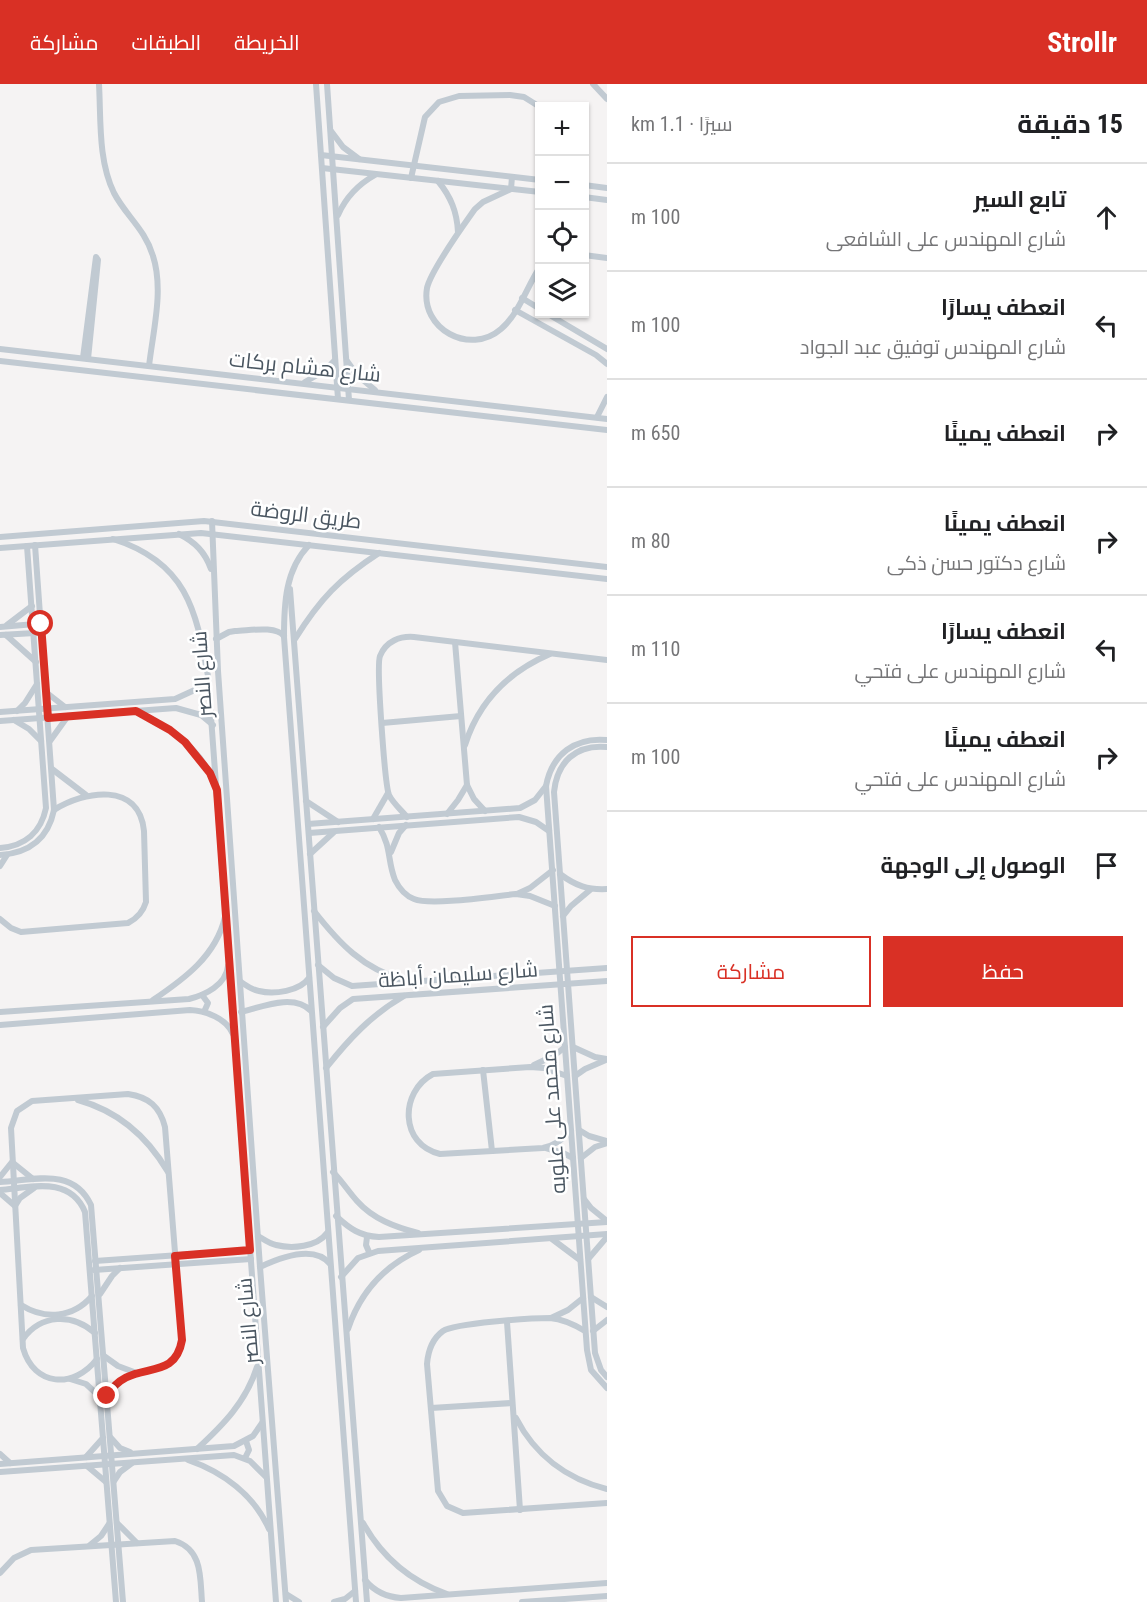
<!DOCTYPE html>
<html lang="ar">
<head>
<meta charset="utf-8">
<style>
  body { margin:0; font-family:"Roboto Condensed",Cairo,sans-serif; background:#f6f6f6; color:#202124; direction:rtl }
  .controls { position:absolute; right:18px; top:18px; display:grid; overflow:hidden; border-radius:0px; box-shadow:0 2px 4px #0004 }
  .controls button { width:54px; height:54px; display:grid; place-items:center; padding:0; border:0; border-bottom:2px solid #e0e0e0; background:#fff; color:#202124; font:30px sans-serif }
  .stop { position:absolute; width:18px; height:18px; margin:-14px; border:4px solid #d93025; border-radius:50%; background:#fff }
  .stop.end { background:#d93025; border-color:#fff; box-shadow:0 2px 6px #0008 }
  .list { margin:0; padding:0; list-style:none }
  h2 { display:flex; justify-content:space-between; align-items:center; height:78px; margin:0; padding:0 24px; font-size:26px }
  h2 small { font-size:20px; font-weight:400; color:#757577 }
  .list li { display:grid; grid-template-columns:39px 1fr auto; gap:18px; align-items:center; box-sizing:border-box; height:108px; padding:0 24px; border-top:2px solid #e0e0e0 }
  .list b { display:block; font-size:22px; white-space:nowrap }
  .list p { margin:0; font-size:20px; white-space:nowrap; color:#757577 }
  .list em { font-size:20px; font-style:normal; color:#757577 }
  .actions { display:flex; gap:12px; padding:18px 24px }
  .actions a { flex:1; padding:14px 0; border:2px solid #d93025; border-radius:0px; text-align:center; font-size:21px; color:#d93025 }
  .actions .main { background:#d93025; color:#fff }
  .icon { flex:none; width:33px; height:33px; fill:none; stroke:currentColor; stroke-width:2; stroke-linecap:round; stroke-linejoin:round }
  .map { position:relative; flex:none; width:607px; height:1518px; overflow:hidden; direction:ltr }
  header { display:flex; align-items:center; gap:36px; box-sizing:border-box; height:84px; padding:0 30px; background:#d93025; color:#fff }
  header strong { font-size:28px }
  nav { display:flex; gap:33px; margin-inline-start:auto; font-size:21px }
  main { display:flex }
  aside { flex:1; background:#fff }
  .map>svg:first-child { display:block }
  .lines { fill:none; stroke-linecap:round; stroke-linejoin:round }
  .minor { stroke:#c1cad2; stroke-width:6 }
  .route { stroke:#d93025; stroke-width:8 }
  .labels { text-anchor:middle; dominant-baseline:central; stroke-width:5; stroke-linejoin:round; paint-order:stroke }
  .street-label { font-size:21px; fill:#4a5661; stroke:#fff }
</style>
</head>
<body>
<header>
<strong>Strollr</strong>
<nav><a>الخريطة</a><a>الطبقات</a><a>مشاركة</a></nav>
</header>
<main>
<aside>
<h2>15 دقيقة<small>سيرًا · 1.1 km</small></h2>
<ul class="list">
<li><svg class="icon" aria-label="ahead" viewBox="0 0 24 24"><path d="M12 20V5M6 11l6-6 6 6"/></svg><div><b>تابع السير</b><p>شارع المهندس على الشافعى</p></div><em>100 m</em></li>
<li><svg class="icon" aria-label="left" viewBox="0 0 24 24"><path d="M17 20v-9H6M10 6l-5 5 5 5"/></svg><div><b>انعطف يسارًا</b><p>شارع المهندس توفيق عبد الجواد</p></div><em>100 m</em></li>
<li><svg class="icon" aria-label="right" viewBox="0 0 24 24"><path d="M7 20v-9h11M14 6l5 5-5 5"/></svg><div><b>انعطف يمينًا</b></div><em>650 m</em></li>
<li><svg class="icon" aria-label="right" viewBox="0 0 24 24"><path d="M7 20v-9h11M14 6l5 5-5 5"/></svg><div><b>انعطف يمينًا</b><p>شارع دكتور حسن ذكى</p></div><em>80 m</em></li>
<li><svg class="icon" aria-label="left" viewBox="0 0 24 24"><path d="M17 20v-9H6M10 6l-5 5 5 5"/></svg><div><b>انعطف يسارًا</b><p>شارع المهندس على فتحي</p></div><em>110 m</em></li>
<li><svg class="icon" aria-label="right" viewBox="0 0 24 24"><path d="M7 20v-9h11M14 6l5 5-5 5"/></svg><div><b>انعطف يمينًا</b><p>شارع المهندس على فتحي</p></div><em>100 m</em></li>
<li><svg class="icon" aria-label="arrive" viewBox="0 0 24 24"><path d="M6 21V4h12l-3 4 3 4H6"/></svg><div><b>الوصول إلى الوجهة</b></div></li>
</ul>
<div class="actions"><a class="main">حفظ</a><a>مشاركة</a></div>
</aside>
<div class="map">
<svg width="607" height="1518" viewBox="0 0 607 1518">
  <rect width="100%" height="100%" fill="#f5f3f3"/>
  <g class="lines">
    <g class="minor">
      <path d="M99 0C101 36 98 76 114 109 126 132 145 145 153 172 164 206 153 247 149 282"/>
      <polyline points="316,0 338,315"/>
      <polyline points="327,0 349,316"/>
      <polyline points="593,0 607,15"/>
      <polyline points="331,47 343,63 359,75"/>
      <polyline points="321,71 540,96"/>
      <polyline points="322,84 540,108"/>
      <path d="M512 93 511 105 483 118 475 125C463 142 431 186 427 204 420 245 470 272 501 245 519 230 527 202 540 183"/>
      <polyline points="411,94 425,33 439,18 459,12 510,11 524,13 540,23"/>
      <path d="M438 97C451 113 457 128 458 148"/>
      <polyline points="584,101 607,104"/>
      <polyline points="584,113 607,116"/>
      <path d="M338 131C346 113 357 101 375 91"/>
      <polyline points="584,171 607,174"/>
      <polyline points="522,214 540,225"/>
      <polyline points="515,226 596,271 607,280"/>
      <polyline points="548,230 607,265"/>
      <polyline points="0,265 607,335"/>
      <polyline points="83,274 96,173 98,176 88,275"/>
      <polyline points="0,277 607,346"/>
      <polyline points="347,277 357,291 375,306"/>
      <polyline points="305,298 324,287 335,276"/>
      <polyline points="597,333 607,313"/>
      <polyline points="212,437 218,587 260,1183 286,1518"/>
      <path d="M179 450C195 458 205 468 211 485"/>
      <polyline points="0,453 204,437 607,483"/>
      <path d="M113 455C186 478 196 525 208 592L276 1518"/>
      <path d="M309 461C285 486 284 520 284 553L356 1518"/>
      <polyline points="0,464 201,449 607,495"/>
      <polyline points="290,505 367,1518"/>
      <polyline points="7,541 32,522"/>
      <polyline points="0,543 35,540"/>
      <polyline points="0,551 35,549"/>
      <polyline points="6,551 36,578"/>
      <path d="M216 555 229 548 235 547C248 547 275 541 284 552"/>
      <path d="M295 555C320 515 339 495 379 469"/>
      <polyline points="455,558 467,701 474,715 485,727"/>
      <polyline points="47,609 65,623"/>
      <polyline points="17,627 25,619 37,600"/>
      <polyline points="0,628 175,615 199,604 208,593"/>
      <path d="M137 628C170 643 201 665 215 700"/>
      <polyline points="14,636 29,645 41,657"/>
      <polyline points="0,637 176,624 201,631 213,641"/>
      <polyline points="382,639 461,632"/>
      <path d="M607 656C575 653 552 670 546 702L587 1266 591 1286 607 1304"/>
      <polyline points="50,657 68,632"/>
      <path d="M465 661C479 617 508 588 550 570"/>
      <path d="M607 663C576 660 557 678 554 708L595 1269 601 1286 607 1293"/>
      <polyline points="52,685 86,711"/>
      <polyline points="306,717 338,738"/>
      <polyline points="447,730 458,716 467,701"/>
      <path d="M407 733C401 726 393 719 389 711 385 701 376 582 380 572 386 557 400 552 414 553L607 576"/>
      <polyline points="373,735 388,709"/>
      <polyline points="308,740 520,724 535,716 546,702"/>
      <path d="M379 743C392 764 387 776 395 796 399 804 406 812 414 815 431 822 495 812 516 810L530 812 555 822"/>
      <polyline points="309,749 519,733 536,738 549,747"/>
      <path d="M0 764C25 762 41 748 46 724L27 462"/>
      <polyline points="391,768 399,749 406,741"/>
      <polyline points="310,770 334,748"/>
      <path d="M0 771C29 769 48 755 54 726L35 461"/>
      <polyline points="0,782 7,771"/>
      <path d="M560 790C576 802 588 806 607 805"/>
      <polyline points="517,810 530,804 553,786"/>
      <path d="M314 827C339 859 363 885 404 896"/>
      <polyline points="563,832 571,822 590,806"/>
      <path d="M0 835 11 844 21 848 128 839C138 834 143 828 146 818L144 747C139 697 84 707 54 726"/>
      <polyline points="318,881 334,894 352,902 607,884"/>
      <path d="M241 898C247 902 252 906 259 907 274 911 300 907 309 894"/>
      <polyline points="202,911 208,919 204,928"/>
      <path d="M153 916C184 895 216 872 225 833"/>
      <path d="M0 928 189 915C205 911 226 901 228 882"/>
      <path d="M241 928C261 923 294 909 311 927"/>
      <path d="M0 941 190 926C206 927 226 934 233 950"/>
      <polyline points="323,943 340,924 353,915 607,897"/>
      <polyline points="573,963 595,973 607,975"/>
      <polyline points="534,981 555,971 565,963"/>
      <path d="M326 984C349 955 371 931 404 912"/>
      <polyline points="483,986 492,1067"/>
      <path d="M567 992 544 984 530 983 433 990C399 1008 400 1061 440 1070L543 1064C555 1061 562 1056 571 1047"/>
      <polyline points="575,992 585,985 606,976"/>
      <path d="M78 1016C118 1027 147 1052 168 1088"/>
      <polyline points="579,1046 589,1052 607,1057"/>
      <polyline points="546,1064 563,1069 573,1074"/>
      <polyline points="581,1074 595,1063 607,1059"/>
      <path d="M333 1088C342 1097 348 1107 357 1117 373 1135 395 1143 418 1149"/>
      <polyline points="0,1093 12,1078 33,1095"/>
      <path d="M0 1098C35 1096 73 1083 91 1121L123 1518"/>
      <path d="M0 1106C32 1103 70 1092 85 1128L116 1518"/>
      <polyline points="0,1109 15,1122 20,1114 34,1104"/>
      <polyline points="584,1115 591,1124 607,1137"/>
      <path d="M336 1132C350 1145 360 1152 379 1153L607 1138"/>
      <path d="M258 1152C263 1155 270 1160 276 1161 292 1165 317 1163 327 1149"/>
      <polyline points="367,1153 366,1161 369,1168"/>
      <polyline points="552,1155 580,1176"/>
      <polyline points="589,1174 607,1153"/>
      <polyline points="95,1177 250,1166"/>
      <path d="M260 1183C279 1174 314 1160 330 1180"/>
      <polyline points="94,1186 251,1175"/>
      <polyline points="341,1193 358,1174 378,1167 607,1150"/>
      <polyline points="100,1210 112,1192 120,1184"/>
      <polyline points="591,1213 607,1223"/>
      <path d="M21 1221C45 1236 73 1234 92 1212"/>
      <polyline points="551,1234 568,1226 583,1214"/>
      <polyline points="507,1238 520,1426"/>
      <path d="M348 1245C360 1209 384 1182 419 1166"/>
      <path d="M585 1247C575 1241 562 1235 550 1234 532 1234 455 1239 443 1247 432 1255 428 1267 427 1280L438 1407 447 1422 463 1429 607 1419"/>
      <polyline points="593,1247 607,1236"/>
      <path d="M23 1255C41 1230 72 1229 95 1249"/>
      <polyline points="104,1272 118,1282 134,1288"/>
      <path d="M97 1275C74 1305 34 1303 23 1264L11 1044 17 1027 32 1017 128 1010C149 1013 160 1023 165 1043L182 1256C175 1302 130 1272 107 1312"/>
      <polyline points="70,1295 86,1300 99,1312"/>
      <polyline points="431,1324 512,1319"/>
      <path d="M516 1334C535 1371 567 1395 607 1405"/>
      <polyline points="111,1354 120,1364 130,1368"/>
      <path d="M197 1365C223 1341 246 1318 257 1283"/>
      <polyline points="0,1370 10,1379"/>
      <polyline points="86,1373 103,1354"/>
      <polyline points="245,1374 249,1366 246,1357"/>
      <path d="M188 1376C223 1388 254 1411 269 1445"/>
      <polyline points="0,1380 234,1362 253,1352 262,1339"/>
      <polyline points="87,1382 106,1398"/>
      <polyline points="0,1388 234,1371 250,1377 266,1393"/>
      <polyline points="114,1397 120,1388 132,1379"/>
      <polyline points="117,1439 137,1459"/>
      <path d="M363 1439C382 1473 410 1497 447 1510"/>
      <polyline points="90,1461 101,1452 109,1440"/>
      <path d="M0 1489 14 1474 31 1466 175 1457C203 1466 200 1494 202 1518"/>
      <path d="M365 1496C375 1508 386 1513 401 1514L607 1499"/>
      <polyline points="286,1510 299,1518"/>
      <polyline points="334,1518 345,1515 355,1507"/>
      <polyline points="522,1518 607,1512"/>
    </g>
  </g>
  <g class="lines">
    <path class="route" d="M41 540 48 634 136 627 170 646 185 658 210 689 217 706 250 1166 175 1172 182 1256C174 1302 130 1272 107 1312"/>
  </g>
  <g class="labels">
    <g class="street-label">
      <text transform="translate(305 283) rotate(6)">شارع هشام بركات</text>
      <text transform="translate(306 431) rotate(7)">طريق الروضة</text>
      <text transform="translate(202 590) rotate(-94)">شارع النصر</text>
      <text transform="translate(458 891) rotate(-4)">شارع سليمان أباظة</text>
      <text transform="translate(552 1015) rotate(-94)">شارع محمد على علوبه</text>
      <text transform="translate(248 1237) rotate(-95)">شارع النصر</text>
    </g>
  </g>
</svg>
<div class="controls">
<button>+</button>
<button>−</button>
<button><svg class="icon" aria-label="locate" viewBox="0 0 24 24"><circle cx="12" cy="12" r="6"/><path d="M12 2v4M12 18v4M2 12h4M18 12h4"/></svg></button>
<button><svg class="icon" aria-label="layers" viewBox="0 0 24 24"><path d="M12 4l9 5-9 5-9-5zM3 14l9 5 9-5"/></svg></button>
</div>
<div class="stop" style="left:41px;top:540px"></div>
<div class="stop end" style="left:107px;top:1312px"></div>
</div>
</main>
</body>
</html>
